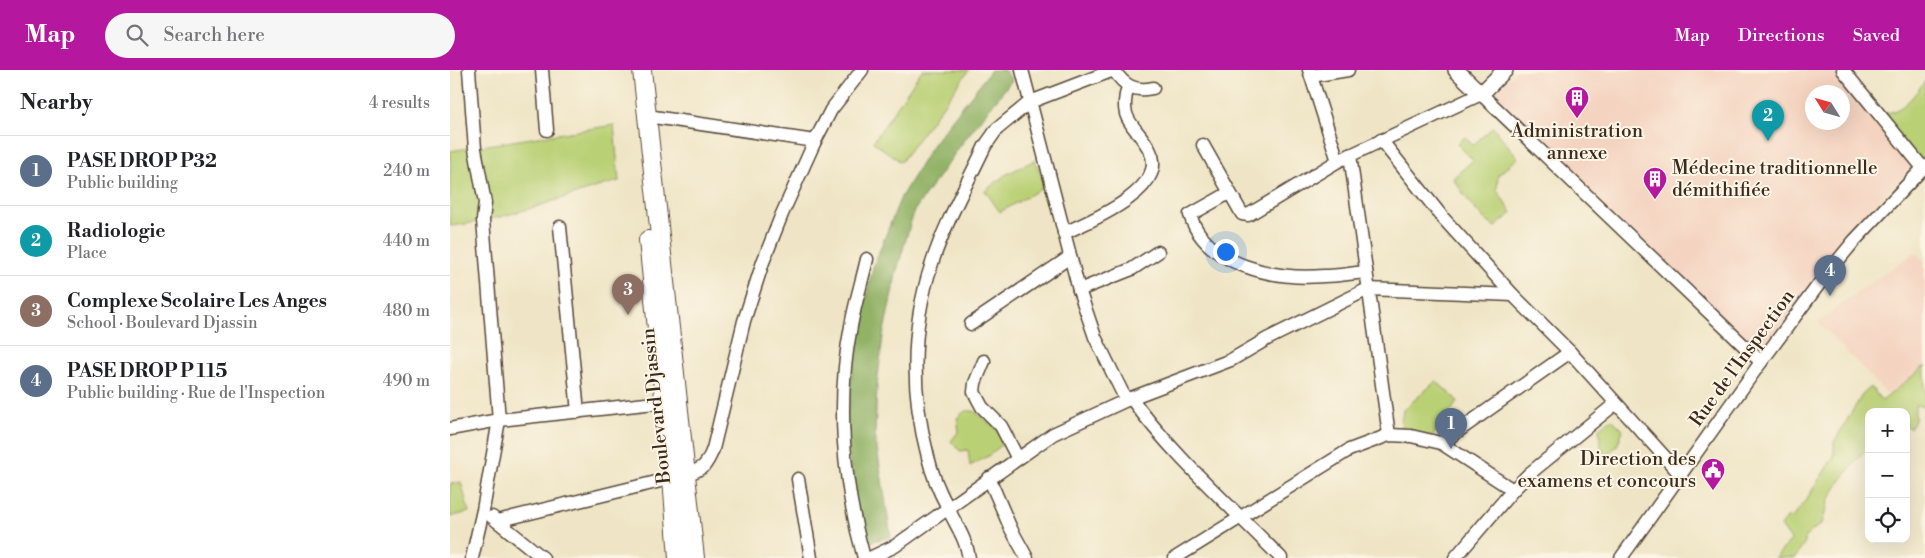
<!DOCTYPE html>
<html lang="en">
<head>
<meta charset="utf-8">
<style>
  body { margin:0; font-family:"Libre Bodoni",serif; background:#f6f6f6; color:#202124 }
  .controls { position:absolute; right:15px; bottom:15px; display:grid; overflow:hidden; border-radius:10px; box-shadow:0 5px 20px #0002 }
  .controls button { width:45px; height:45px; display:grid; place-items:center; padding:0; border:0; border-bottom:1px solid #e0e0e0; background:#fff; color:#202124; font:25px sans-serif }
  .compass { position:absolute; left:1355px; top:15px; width:45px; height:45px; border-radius:50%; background:#fff; box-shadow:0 5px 20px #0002; rotate:307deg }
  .you { position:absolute; left:775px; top:181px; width:18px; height:18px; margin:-12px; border:4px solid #fff; border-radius:50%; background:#1a73e8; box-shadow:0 0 0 8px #1a73e833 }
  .badge { display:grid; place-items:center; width:32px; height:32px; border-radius:50%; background:#b5179e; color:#fff; font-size:16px; font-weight:700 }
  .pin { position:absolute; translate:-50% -41px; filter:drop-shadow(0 1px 2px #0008) }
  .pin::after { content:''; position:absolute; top:26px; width:18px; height:15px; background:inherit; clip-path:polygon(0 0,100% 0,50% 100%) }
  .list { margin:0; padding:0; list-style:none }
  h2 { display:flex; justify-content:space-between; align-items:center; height:65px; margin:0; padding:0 20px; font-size:21px }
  h2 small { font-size:16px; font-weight:400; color:#757577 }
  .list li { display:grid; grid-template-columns:32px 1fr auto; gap:15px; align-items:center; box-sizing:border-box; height:70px; padding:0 20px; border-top:1px solid #e0e0e0 }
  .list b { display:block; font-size:19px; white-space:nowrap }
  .list p { margin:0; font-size:16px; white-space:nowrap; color:#757577 }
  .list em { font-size:16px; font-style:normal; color:#757577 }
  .icon { flex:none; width:28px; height:28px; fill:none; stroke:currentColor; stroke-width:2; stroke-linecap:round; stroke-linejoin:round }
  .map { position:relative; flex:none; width:1475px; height:488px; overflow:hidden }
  header { display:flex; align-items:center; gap:30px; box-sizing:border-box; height:70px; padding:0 25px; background:#b5179e; color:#fff }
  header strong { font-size:24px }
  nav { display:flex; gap:28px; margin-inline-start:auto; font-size:18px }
  .search { width:350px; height:45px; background:#f6f6f6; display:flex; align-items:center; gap:12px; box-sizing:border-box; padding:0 18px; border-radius:28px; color:#757577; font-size:19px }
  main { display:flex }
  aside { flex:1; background:#fff }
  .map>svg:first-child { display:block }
  .built { fill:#f4d3c0; fill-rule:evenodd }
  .green { fill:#b9d074; stroke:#7a7d49 }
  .forest { fill:#92b266; stroke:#666e42 }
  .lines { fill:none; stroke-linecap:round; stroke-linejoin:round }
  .minor-casing { stroke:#564637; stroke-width:15 }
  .major-casing { stroke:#564637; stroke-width:18 }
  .highway-casing { stroke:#564637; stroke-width:20 }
  .minor { stroke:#fff; stroke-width:12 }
  .major { stroke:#fff; stroke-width:15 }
  .highway { stroke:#fff; stroke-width:18 }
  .labels { text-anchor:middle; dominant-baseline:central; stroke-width:4; stroke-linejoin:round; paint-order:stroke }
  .poi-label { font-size:19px; fill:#3b2a1e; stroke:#fcf5e5 }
  .street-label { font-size:19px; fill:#3b2a1e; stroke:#fcf5e5 }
</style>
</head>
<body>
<header>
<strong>Map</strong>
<div class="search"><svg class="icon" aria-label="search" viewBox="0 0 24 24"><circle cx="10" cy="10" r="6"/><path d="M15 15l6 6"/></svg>Search here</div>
<nav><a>Map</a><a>Directions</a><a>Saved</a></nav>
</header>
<main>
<aside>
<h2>Nearby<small>4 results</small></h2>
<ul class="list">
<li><span class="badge" style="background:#5c6f8a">1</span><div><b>PASE DROP P32</b><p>Public building</p></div><em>240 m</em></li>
<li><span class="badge" style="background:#0f9aa8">2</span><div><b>Radiologie</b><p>Place</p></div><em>440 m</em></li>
<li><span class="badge" style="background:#8d6e63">3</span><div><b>Complexe Scolaire Les Anges</b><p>School · Boulevard Djassin</p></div><em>480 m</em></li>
<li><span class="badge" style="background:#5c6f8a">4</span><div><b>PASE DROP P 115</b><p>Public building · Rue de l'Inspection</p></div><em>490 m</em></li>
</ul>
</aside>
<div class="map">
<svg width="1475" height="488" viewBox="0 0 1475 488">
  <rect width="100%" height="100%" fill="#fcf5e5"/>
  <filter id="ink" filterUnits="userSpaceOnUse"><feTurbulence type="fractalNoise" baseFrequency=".02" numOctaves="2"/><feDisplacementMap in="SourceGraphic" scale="10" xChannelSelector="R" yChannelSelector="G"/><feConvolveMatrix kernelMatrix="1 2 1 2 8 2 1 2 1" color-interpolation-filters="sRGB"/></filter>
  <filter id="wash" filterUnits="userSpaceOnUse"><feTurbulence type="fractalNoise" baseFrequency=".0096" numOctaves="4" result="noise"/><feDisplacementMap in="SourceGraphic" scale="20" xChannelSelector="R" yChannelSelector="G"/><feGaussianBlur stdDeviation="1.12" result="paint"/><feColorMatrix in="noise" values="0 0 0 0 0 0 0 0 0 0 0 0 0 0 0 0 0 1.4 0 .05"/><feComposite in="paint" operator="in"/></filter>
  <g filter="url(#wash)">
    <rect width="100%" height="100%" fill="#efe5c6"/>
    <g class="built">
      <path d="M1067 0H1387L1462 96 1398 166 1309 283 1040 29ZM1362 22H1392V52H1362Z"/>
      <polygon points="1466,182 1475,193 1475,296 1438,325 1368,252 1406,223"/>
    </g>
    <g class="green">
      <polygon points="472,0 519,0 451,92 423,72"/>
      <path d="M1475 11V96L1429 44C1452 43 1462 28 1475 11Z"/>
      <path d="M164 55 169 111C112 126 59 150 0 156V81Z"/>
      <path d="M1043 57 1068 88 1048 105 1047 120 1062 143 1045 157C1026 145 1015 126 1003 108L1023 90 1007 74 1015 67 1023 75Z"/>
      <polygon points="585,90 596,116 550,142 535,121 555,105"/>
      <polygon points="1475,296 1475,337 1465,335 1465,351 1460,358 1456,356 1456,342 1419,342 1419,375 1391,410 1379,430 1372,453 1355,467 1355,473 1345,488 1325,488 1341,470 1331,456 1337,448 1343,447 1356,430 1384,386 1384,372 1412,325 1421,317 1432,331"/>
      <polygon points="986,311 1008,331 982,367 953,362 951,351 953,340"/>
      <polygon points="515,341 524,341 546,358 555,372 540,385 520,396 518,380 510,381 501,371 509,361 507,348"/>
      <polygon points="1162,349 1173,360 1167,376 1155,386 1151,377 1149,358"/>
      <polygon points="11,412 19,442 0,447 0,414"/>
    </g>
    <polygon class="forest" points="541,0 554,0 562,10 513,72 464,141 447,200 433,266 427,315 425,365 441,467 413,473 403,447 397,347 404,282 423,197 451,127 483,74"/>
  </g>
  <g filter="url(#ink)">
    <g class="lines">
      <defs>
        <g id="minor">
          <polyline points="19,0 25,79 35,133 33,150 49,350 33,440 22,488"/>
          <polyline points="92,0 97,60"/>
          <polyline points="572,0 629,220 645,267 676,330"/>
          <path d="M664 0C674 16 685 22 703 18"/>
          <polyline points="859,0 888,91"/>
          <polyline points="1393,0 1473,98"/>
          <polyline points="861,6 898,0"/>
          <polyline points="197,46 365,71"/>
          <polyline points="931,70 993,148 1063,225 1120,282 1231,405"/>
          <polyline points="753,75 792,144 798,145 888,91 1031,24 1311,292"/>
          <polyline points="900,85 939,365"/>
          <path d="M779 123 740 145C756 196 826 210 874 206 888 206 902 203 916 202"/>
          <polyline points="110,157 128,342"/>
          <path d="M614 163C638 152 720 119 700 81 687 55 667 52 678 17"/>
          <polyline points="629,220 682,199 708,182"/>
          <polyline points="521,254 620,187"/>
          <polyline points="534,291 525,313 524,322 532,337 551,356 567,387"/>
          <path d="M681 328C724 387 780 435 831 488"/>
          <polyline points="0,359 49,350 214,332"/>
          <polyline points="991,373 1120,282"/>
          <polyline points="539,408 561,459 577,488"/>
          <polyline points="348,409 361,488"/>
          <polyline points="42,447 93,488"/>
          <path d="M47 451 235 405C253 399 256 397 263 379L294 251 313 192 332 144 365 71 381 40 412 0"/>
          <path d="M414 488C393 414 386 331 401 256 405 233 412 211 417 189"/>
          <polyline points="420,488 445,476 603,364 681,328 781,290 817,269 918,219 1063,225"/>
          <path d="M519 488C516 468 505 454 497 436 489 421 482 404 478 387 461 323 461 256 482 193 495 153 517 114 535 76L547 59 580 32 664 0"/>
          <polyline points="725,488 899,380 939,365 961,366 991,373 1063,420"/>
          <polyline points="1005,488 1063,420 1079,404 1165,334"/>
          <polyline points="1171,488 1311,292 1372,210 1404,171 1475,96"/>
        </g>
        <polyline id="major" points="1006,0 1031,24 1055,0"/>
        <g id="highway">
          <polyline points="192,0 245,488"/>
          <polyline points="198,170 222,407 228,488"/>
        </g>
      </defs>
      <use href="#minor" class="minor-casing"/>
      <use href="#major" class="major-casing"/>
      <use href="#highway" class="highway-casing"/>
      <use href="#minor" class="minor"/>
      <use href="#major" class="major"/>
      <use href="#highway" class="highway"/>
    </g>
  </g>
  <defs>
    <symbol id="building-pin" viewBox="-11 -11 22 30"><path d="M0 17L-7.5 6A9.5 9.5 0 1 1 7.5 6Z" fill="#b5179e" stroke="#fcf5e5"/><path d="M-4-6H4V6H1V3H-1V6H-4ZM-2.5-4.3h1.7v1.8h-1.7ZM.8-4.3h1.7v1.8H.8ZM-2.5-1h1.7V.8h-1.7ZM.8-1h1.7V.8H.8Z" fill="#fff"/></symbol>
    <symbol id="civic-pin" viewBox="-11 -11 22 30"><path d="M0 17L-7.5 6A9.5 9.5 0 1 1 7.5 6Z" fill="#b5179e" stroke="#fcf5e5"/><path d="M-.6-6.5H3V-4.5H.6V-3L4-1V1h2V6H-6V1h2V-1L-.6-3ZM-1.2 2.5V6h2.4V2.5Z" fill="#fff"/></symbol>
  </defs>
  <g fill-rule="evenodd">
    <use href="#building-pin" x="1113" y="14" width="28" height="38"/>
    <use href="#building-pin" x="1191" y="95" width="28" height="38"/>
    <use href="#civic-pin" x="1249" y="386" width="28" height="38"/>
  </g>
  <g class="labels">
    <g class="poi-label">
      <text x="1127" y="61">Administration<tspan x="1127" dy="22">annexe</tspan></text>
      <text x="1222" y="98" text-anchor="start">Médecine traditionnelle<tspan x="1222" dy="22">démithifiée</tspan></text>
      <text x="1246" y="389" text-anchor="end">Direction des<tspan x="1246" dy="22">examens et concours</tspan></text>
    </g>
    <g class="street-label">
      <text transform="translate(1292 288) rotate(-54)">Rue de l'Inspection</text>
      <text transform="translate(206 336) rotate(-96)">Boulevard Djassin</text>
    </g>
  </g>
</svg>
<div class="controls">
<button>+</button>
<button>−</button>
<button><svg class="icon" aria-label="locate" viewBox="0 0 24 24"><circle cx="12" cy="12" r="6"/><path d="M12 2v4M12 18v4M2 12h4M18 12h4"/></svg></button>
</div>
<svg class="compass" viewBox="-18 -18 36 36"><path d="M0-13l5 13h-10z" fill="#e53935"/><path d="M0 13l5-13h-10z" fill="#757577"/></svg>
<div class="you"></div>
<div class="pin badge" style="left:1001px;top:379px;background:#5c6f8a">1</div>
<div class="pin badge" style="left:1318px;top:71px;background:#0f9aa8">2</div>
<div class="pin badge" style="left:178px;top:245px;background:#8d6e63">3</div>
<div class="pin badge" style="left:1380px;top:226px;background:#5c6f8a">4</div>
</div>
</main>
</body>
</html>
